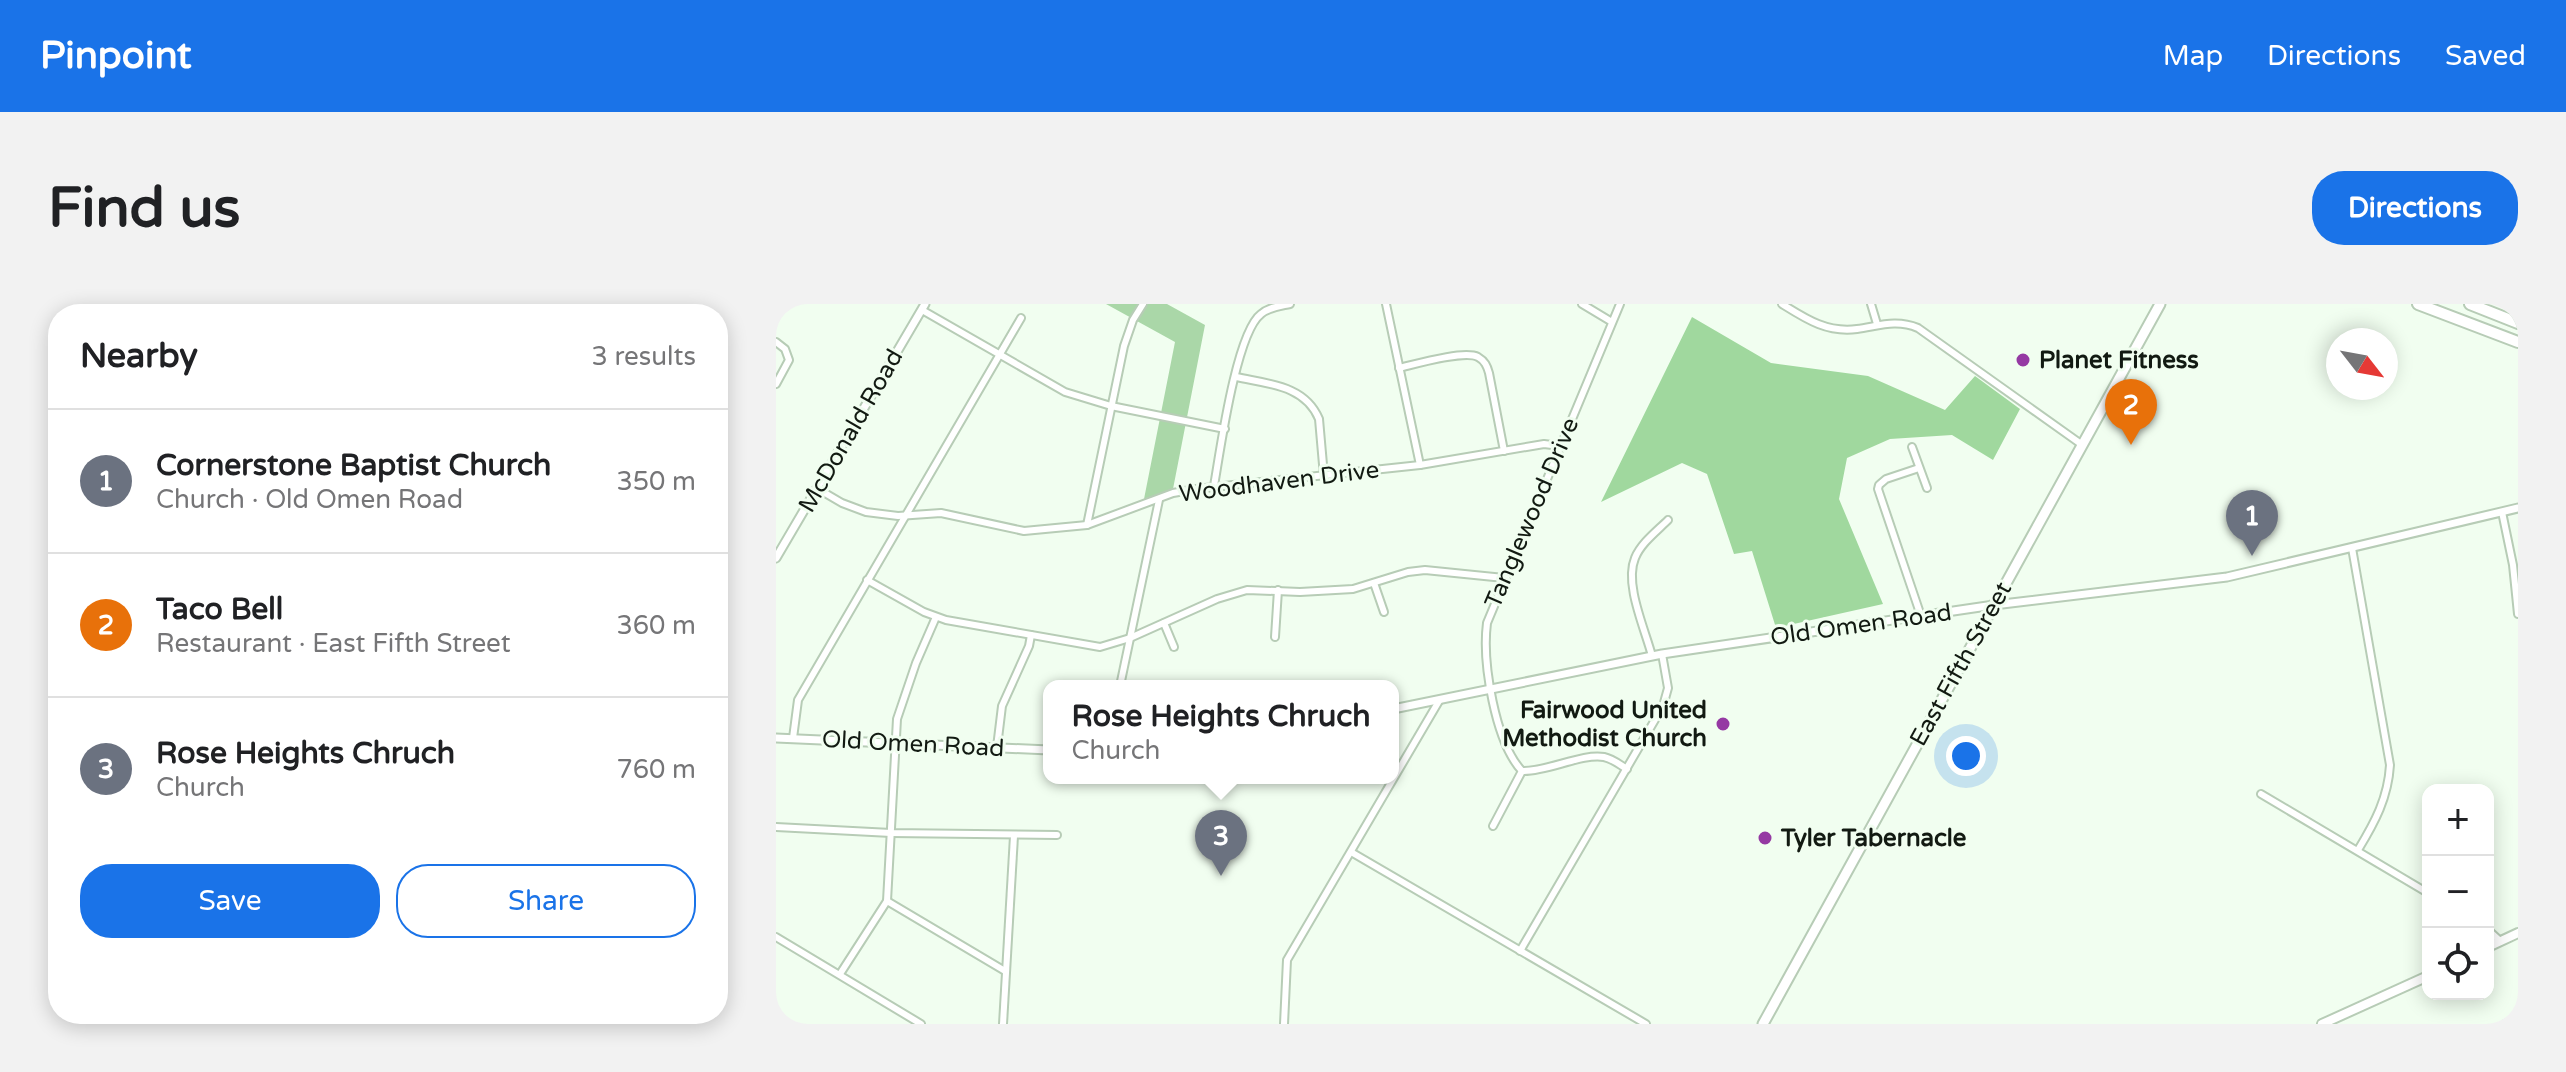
<!DOCTYPE html>
<html lang="en">
<head>
<meta charset="utf-8">
<style>
  body { margin:0; font-family:"Varela Round",sans-serif; background:#f2f2f2; color:#202124 }
  .controls { position:absolute; right:24px; bottom:24px; display:grid; overflow:hidden; border-radius:16px; box-shadow:0 4px 20px #0003 }
  .controls button { width:72px; height:72px; display:grid; place-items:center; padding:0; border:0; border-bottom:2px solid #e0e0e0; background:#fff; color:#202124; font:40px sans-serif }
  .compass { position:absolute; left:1550px; top:24px; width:72px; height:72px; border-radius:50%; background:#fff; box-shadow:0 4px 20px #0003; rotate:121deg }
  .you { position:absolute; left:1190px; top:452px; width:28px; height:28px; margin:-20px; border:6px solid #fff; border-radius:50%; background:#1a73e8; box-shadow:0 0 0 12px #1a73e833 }
  .badge { display:grid; place-items:center; width:52px; height:52px; border-radius:50%; background:#1a73e8; color:#fff; font-size:26px; font-weight:700 }
  .pin { position:absolute; translate:-50% -66px; filter:drop-shadow(0 2px 4px #0008) }
  .pin::after { content:''; position:absolute; top:42px; width:28px; height:24px; background:inherit; clip-path:polygon(0 0,100% 0,50% 100%) }
  .popup { position:absolute; left:267px; top:376px; width:356px; height:104px; box-sizing:border-box; display:grid; place-content:center; border-radius:16px; background:#fff; filter:drop-shadow(0 2px 6px #0005); font-size:26px; white-space:nowrap; color:#757577 }
  .popup b { font-size:30px; color:#202124 }
  .popup::after { content:''; position:absolute; left:50%; top:100%; margin-left:-16px; border:16px solid transparent; border-top-color:#fff }
  .list { margin:0; padding:0; list-style:none }
  h2 { display:flex; justify-content:space-between; align-items:center; height:104px; margin:0; padding:0 32px; font-size:34px }
  h2 small { font-size:26px; font-weight:400; color:#757577 }
  .list li { display:grid; grid-template-columns:52px 1fr auto; gap:24px; align-items:center; box-sizing:border-box; height:144px; padding:0 32px; border-top:2px solid #e0e0e0 }
  .list b { display:block; font-size:30px; white-space:nowrap }
  .list p { margin:0; font-size:26px; white-space:nowrap; color:#757577 }
  .list em { font-size:26px; font-style:normal; color:#757577 }
  .actions { display:flex; gap:16px; padding:24px 32px }
  .actions a { flex:1; padding:18px 0; border:2px solid #1a73e8; border-radius:32px; text-align:center; font-size:28px; color:#1a73e8 }
  .actions .main { background:#1a73e8; color:#fff }
  .icon { flex:none; width:44px; height:44px; fill:none; stroke:currentColor; stroke-width:2; stroke-linecap:round; stroke-linejoin:round }
  .map { position:relative; flex:none; width:1742px; height:720px; overflow:hidden; border-radius:32px }
  header { display:flex; align-items:center; gap:48px; box-sizing:border-box; height:112px; padding:0 40px; background:#1a73e8; color:#fff }
  header strong { font-size:38px }
  nav { display:flex; gap:44px; margin-inline-start:auto; font-size:28px }
  .intro { display:flex; align-items:center; justify-content:space-between; box-sizing:border-box; height:192px; padding:0 48px }
  h1 { margin:0; font-size:56px }
  .button { padding:20px 36px; border-radius:32px; background:#1a73e8; color:#fff; font-size:28px; font-weight:700 }
  main { display:flex; gap:48px; padding:0 48px }
  aside { flex:1; background:#fff; border-radius:32px; box-shadow:0 4px 20px #0003 }
  .map>svg:first-child { display:block }
  .green { fill:#aad7a8 }
  .forest { fill:#a0d89e }
  .lines { fill:none; stroke-linecap:round; stroke-linejoin:round }
  .minor-casing { stroke:#b7ccb6; stroke-width:10 }
  .tertiary-casing { stroke:#b7ccb6; stroke-width:11 }
  .secondary-casing { stroke:#b7ccb6; stroke-width:12 }
  .primary-casing { stroke:#b7ccb6; stroke-width:13 }
  .trunk-casing { stroke:#b7ccb6; stroke-width:14 }
  .minor { stroke:#fff; stroke-width:6 }
  .tertiary { stroke:#fff; stroke-width:7 }
  .secondary { stroke:#fff; stroke-width:8 }
  .primary { stroke:#fff; stroke-width:9 }
  .trunk { stroke:#fff; stroke-width:10 }
  .poi-dot { fill:#9539a3; stroke:#f1fef0; stroke-width:3 }
  .labels { text-anchor:middle; dominant-baseline:central; stroke-width:6; stroke-linejoin:round; paint-order:stroke }
  .poi-label { font-size:24px; font-weight:bold; fill:#121a12; stroke:#f1fef0; text-anchor:start }
  .street-label { font-size:24px; fill:#121a12; stroke:#f1fef0 }
</style>
</head>
<body>
<header>
<strong>Pinpoint</strong>
<nav><a>Map</a><a>Directions</a><a>Saved</a></nav>
</header>
<div class="intro"><h1>Find us</h1><a class="button">Directions</a></div>
<main>
<aside>
<h2>Nearby<small>3 results</small></h2>
<ul class="list">
<li><span class="badge" style="background:#6b7280">1</span><div><b>Cornerstone Baptist Church</b><p>Church · Old Omen Road</p></div><em>350 m</em></li>
<li><span class="badge" style="background:#e8710a">2</span><div><b>Taco Bell</b><p>Restaurant · East Fifth Street</p></div><em>360 m</em></li>
<li><span class="badge" style="background:#6b7280">3</span><div><b>Rose Heights Chruch</b><p>Church</p></div><em>760 m</em></li>
</ul>
<div class="actions"><a class="main">Save</a><a>Share</a></div>
</aside>
<div class="map">
<svg width="1742" height="720" viewBox="0 0 1742 720">
  <rect width="100%" height="100%" fill="#f1fef0"/>
  <polygon class="green" points="330,0 391,0 429,21 397,185 368,195 399,38"/>
  <polygon class="forest" points="916,13 995,59 1092,72 1169,106 1199,72 1244,105 1217,156 1176,131 1114,135 1071,154 1063,195 1107,300 1000,324 976,247 958,250 931,170 906,159 825,198"/>
  <g class="lines">
    <defs>
      <g id="minor">
        <polyline points="610,0 644,161"/>
        <polyline points="806,0 836,18"/>
        <path d="M1006 0C1030 15 1051 29 1081 25 1103 22 1120 15 1142 24L1305 140"/>
        <polyline points="1095,0 1101,20"/>
        <polyline points="146,6 289,88 335,102 449,125"/>
        <polyline points="0,38 9,45 13,56 0,80"/>
        <path d="M623 64C640 60 688 46 702 53 709 57 711 62 713 69L728 147"/>
        <path d="M460 73C492 80 529 81 543 115L548 172"/>
        <polyline points="1136,143 1151,184"/>
        <polyline points="1143,164 1110,175 1103,181 1102,185 1145,312"/>
        <path d="M438 182C444 148 460 29 485 10 493 3 505 2 514 0"/>
        <polyline points="42,185 66,199 90,208 122,212 165,209 248,227 311,221 397,189 420,185 644,161 768,140 784,142"/>
        <polyline points="1726,208 1737,261 1742,310"/>
        <polyline points="311,221 348,42 357,16 367,0"/>
        <path d="M1576 244 1614 461C1612 494 1599 518 1582 546"/>
        <polyline points="91,276 148,308 170,316 324,343 354,334 441,295 471,286 524,288 577,285 632,268 649,266 728,274"/>
        <polyline points="598,279 608,308"/>
        <polyline points="388,319 398,343"/>
        <polyline points="499,333 502,286"/>
        <path d="M876 352C869 325 848 280 859 254 865 239 881 227 892 216"/>
        <polyline points="344,382 383,196"/>
        <polyline points="17,434 22,396 245,14"/>
        <polyline points="221,443 226,402 253,342 255,331"/>
        <path d="M746 467C719 438 706 358 711 319L844 0"/>
        <path d="M746 467C771 468 806 449 828 453 837 455 844 461 851 465"/>
        <polyline points="1485,490 1652,589"/>
        <polyline points="717,522 746,467"/>
        <polyline points="0,523 115,529 281,531"/>
        <polyline points="575,548 870,720"/>
        <polyline points="111,597 229,667"/>
        <polyline points="1712,626 1724,637"/>
        <polyline points="0,633 145,720"/>
        <polyline points="744,647 887,402 892,384 886,350"/>
        <polyline points="64,670 111,597 121,415 140,359 160,313"/>
        <polyline points="227,720 238,532"/>
        <polyline points="508,720 511,656 663,397"/>
        <polyline points="1729,720 1742,714"/>
      </g>
      <g id="tertiary">
        <polyline points="0,254 149,0"/>
        <polyline points="617,405 886,350 1218,301 1451,273 1742,204"/>
        <polyline points="0,434 273,446"/>
      </g>
      <g id="secondary">
        <polyline points="1712,643 1742,629"/>
        <polyline points="1546,720 1652,672"/>
      </g>
      <polyline id="primary" points="987,720 1384,0"/>
      <g id="trunk">
        <polyline points="1642,0 1742,38"/>
        <polyline points="1694,0 1742,19"/>
      </g>
    </defs>
    <use href="#minor" class="minor-casing"/>
    <use href="#tertiary" class="tertiary-casing"/>
    <use href="#secondary" class="secondary-casing"/>
    <use href="#primary" class="primary-casing"/>
    <use href="#trunk" class="trunk-casing"/>
    <use href="#minor" class="minor"/>
    <use href="#tertiary" class="tertiary"/>
    <use href="#secondary" class="secondary"/>
    <use href="#primary" class="primary"/>
    <use href="#trunk" class="trunk"/>
  </g>
  <g class="poi-dot">
    <circle cx="1247" cy="56" r="8"/>
    <circle cx="947" cy="420" r="8"/>
    <circle cx="989" cy="534" r="8"/>
  </g>
  <g class="labels">
    <g class="poi-label">
      <text x="1263" y="56">Planet Fitness</text>
      <text x="931" y="406" text-anchor="end">Fairwood United<tspan x="931" dy="28">Methodist Church</tspan></text>
      <text x="1005" y="534">Tyler Tabernacle</text>
    </g>
    <g class="street-label">
      <text transform="translate(75 127) rotate(-60)">McDonald Road</text>
      <text transform="translate(503 178) rotate(-7)">Woodhaven Drive</text>
      <text transform="translate(756 209) rotate(-67)">Tanglewood Drive</text>
      <text transform="translate(1085 321) rotate(-8)">Old Omen Road</text>
      <text transform="translate(1185 360) rotate(-61)">East Fifth Street</text>
      <text transform="translate(137 440) rotate(3)">Old Omen Road</text>
    </g>
  </g>
</svg>
<div class="controls">
<button>+</button>
<button>−</button>
<button><svg class="icon" aria-label="locate" viewBox="0 0 24 24"><circle cx="12" cy="12" r="6"/><path d="M12 2v4M12 18v4M2 12h4M18 12h4"/></svg></button>
</div>
<svg class="compass" viewBox="-18 -18 36 36"><path d="M0-13l5 13h-10z" fill="#e53935"/><path d="M0 13l5-13h-10z" fill="#757577"/></svg>
<div class="you"></div>
<div class="pin badge" style="left:1476px;top:252px;background:#6b7280">1</div>
<div class="pin badge" style="left:1355px;top:141px;background:#e8710a">2</div>
<div class="pin badge" style="left:445px;top:572px;background:#6b7280">3</div>
<div class="popup"><b>Rose Heights Chruch</b>Church</div>
</div>
</main>
</body>
</html>
